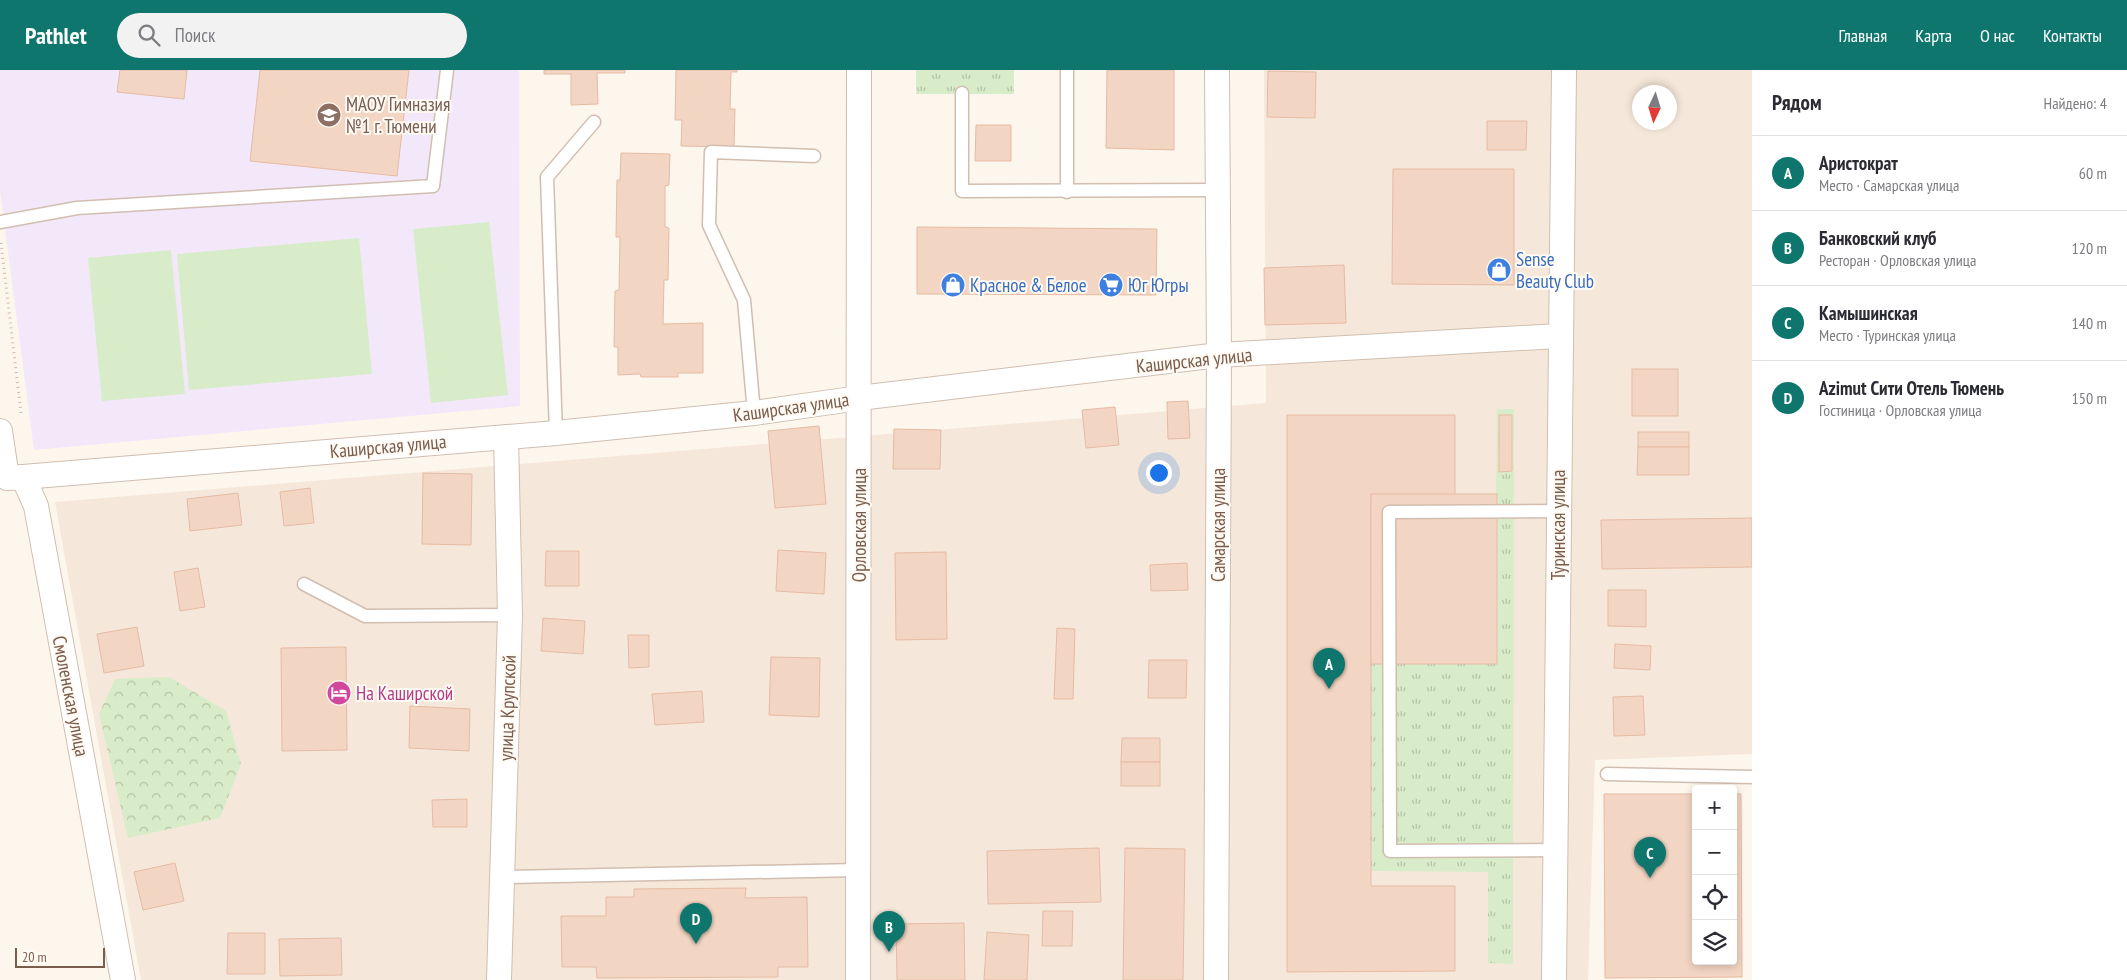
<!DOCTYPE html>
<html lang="ru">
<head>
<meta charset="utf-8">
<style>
  body { margin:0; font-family:"PT Sans Narrow",sans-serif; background:#f2f2f3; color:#2b2b33 }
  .controls { position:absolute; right:15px; bottom:15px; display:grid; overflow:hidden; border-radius:5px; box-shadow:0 2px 8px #0003 }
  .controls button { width:45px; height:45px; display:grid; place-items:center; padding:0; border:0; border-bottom:1px solid #e1e1e2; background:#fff; color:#2b2b33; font:25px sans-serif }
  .compass { position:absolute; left:1632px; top:15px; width:45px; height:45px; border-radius:50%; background:#fff; box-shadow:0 2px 8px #0003; rotate:184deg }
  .scale { position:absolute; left:15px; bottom:12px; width:90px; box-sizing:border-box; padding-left:5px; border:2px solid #7a5c4d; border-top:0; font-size:14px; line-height:18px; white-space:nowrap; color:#7a5c4d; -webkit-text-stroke:4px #fffaf3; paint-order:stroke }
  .you { position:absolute; left:1158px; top:402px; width:18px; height:18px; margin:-12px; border:4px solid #fff; border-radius:50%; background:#1a73e8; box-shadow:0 0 0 8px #1a73e833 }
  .badge { display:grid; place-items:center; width:32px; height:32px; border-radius:50%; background:#0f766e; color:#fff; font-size:16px; font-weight:700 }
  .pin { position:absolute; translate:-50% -41px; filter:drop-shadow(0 1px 2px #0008) }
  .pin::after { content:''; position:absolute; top:26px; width:18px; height:15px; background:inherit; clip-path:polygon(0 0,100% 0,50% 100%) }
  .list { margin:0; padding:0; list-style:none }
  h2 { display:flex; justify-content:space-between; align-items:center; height:65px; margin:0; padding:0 20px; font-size:21px }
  h2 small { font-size:16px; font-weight:400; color:#7c7c81 }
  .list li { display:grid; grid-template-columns:32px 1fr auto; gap:15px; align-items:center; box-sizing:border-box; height:75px; padding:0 20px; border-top:1px solid #e1e1e2 }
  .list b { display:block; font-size:19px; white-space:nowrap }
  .list p { margin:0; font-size:16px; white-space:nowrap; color:#7c7c81 }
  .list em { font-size:16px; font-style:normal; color:#7c7c81 }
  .icon { flex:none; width:28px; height:28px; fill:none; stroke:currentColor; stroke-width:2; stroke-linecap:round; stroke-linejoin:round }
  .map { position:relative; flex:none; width:1752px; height:910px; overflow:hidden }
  header { display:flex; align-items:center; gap:30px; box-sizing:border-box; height:70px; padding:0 25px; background:#0f766e; color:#fff }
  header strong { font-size:24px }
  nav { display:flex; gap:28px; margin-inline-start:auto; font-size:18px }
  .search { width:350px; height:45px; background:#f2f2f3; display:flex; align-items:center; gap:12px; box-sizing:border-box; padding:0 18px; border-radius:28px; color:#7c7c81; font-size:19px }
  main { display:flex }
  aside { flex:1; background:#fff }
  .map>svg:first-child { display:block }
  .residential { fill:#f5e8da; fill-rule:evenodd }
  .education { fill:#f3e8fa }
  .grass { fill:#d8ecc9 }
  .forest { fill:url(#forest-crowns) }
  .park { fill:url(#park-tufts) }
  .building { fill:#f3d5c3; stroke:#e6bba3 }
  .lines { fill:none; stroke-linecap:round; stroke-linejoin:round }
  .lane-casing { stroke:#d1beb0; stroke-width:15 }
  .street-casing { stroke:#d1beb0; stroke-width:26 }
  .path { stroke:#d9b8a5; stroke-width:3; stroke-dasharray:1 4; stroke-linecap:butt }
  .lane { stroke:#fff; stroke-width:12 }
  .street { stroke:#fff; stroke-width:24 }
  .labels { text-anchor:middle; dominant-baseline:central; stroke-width:4; stroke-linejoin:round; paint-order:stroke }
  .education-label { font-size:19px; fill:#785e54; stroke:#fffaf3; text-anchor:start }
  .shop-label { font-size:19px; fill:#366cbe; stroke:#fffaf3; text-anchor:start }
  .street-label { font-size:19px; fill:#7a5c4d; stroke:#fffaf3 }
  .hotel-label { font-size:19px; fill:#b23c85; stroke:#fffaf3; text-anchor:start }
</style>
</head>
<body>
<header>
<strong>Pathlet</strong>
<div class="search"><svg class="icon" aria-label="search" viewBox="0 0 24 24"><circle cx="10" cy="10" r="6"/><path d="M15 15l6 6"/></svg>Поиск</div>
<nav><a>Главная</a><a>Карта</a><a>О нас</a><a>Контакты</a></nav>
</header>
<main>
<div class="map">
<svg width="1752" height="910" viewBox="0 0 1752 910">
  <defs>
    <pattern id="forest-crowns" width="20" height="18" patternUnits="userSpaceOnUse" patternTransform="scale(1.25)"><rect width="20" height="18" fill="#d8ecc9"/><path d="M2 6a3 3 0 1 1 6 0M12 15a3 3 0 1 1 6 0" fill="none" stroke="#b4c2a5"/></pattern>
    <pattern id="park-tufts" width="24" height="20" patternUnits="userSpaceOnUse" patternTransform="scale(1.25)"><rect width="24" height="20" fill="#d8ecc9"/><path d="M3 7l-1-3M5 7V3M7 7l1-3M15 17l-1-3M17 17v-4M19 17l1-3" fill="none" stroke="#b4c2a5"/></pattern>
  </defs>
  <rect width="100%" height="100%" fill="#fdf6ec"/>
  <path class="residential" d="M1264 0H1752V684L1595 690 1588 910H141L55 432 1266 333ZM1640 22H1670V52H1640Z"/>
  <polygon class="education" points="0,0 519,0 520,336 34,380 0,121"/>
  <g class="grass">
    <polygon points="489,152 508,325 431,333 413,159"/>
    <polygon points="359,168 372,304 189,320 177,184"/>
    <polygon points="171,180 185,324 102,331 88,188"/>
  </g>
  <polygon class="forest" points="169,607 226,641 241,694 220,748 128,768 99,644 115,609"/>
  <g class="park">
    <rect x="916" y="0" width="98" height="24"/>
    <polygon points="1497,339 1514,339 1513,894 1488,893 1488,802 1371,801 1371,424 1496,424"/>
  </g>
  <g class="building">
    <polygon points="120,0 187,0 184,29 117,22"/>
    <polygon points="260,0 409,0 397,106 250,91"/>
    <polygon points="544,0 625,0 625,3 597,3 598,34 571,35 571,4 544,4"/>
    <polygon points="676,0 737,0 737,2 731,2 730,39 735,39 734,77 681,76 682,50 675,50"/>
    <polygon points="1107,0 1174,0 1174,80 1106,78"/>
    <polygon points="1268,1 1316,2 1315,48 1267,47"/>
    <polygon points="1487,51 1527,51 1526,80 1487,80"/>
    <polygon points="976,55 1011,55 1011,91 975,91"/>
    <polygon points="621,83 670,84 669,115 665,116 665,157 669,158 668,210 664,210 663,254 703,253 703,303 678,303 678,307 641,307 640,304 618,305 618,277 614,277 615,221 619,220 620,167 616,167 617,110 620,110"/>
    <polygon points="1393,99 1514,99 1514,215 1392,214"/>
    <polygon points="917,157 1157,159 1156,225 917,224"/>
    <polygon points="1344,195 1346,253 1265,255 1264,198"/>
    <rect x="1632" y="299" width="46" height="47"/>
    <polygon points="1188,331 1190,368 1168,369 1167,332"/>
    <polygon points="1115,337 1119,375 1086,378 1082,340"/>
    <polygon points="1287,345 1455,345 1455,429 1371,429 1371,816 1455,816 1455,901 1287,902"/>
    <polygon points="1499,345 1512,345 1512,401 1499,402"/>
    <polygon points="819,356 826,434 775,438 768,361"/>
    <polygon points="894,359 941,360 940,399 893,399"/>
    <rect x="1638" y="362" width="51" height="15"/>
    <polygon points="1638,377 1689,377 1689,405 1637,405"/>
    <polygon points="423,403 472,404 471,475 422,474"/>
    <polygon points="310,418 314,453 284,456 280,422"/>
    <polygon points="238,423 242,455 190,461 187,429"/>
    <rect x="1371" y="424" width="126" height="170"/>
    <polygon points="1752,448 1752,497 1602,499 1601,450"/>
    <polygon points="778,480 826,483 824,524 776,521"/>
    <polygon points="546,481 579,481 579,516 545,516"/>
    <polygon points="946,482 947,569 896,570 895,483"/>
    <polygon points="1187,493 1188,520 1151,521 1150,495"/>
    <polygon points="198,498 205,537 180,541 174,502"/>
    <polygon points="1608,520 1646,520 1646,557 1608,556"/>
    <polygon points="543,548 585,551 583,584 541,581"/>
    <polygon points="137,557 144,596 104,603 97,564"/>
    <polygon points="1057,558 1075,559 1073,629 1054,629"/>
    <polygon points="628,565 649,565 649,597 629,598"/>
    <polygon points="1615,574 1651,576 1650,600 1614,598"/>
    <polygon points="346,577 347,680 282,681 281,578"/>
    <polygon points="771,587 820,588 819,647 769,645"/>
    <polygon points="1149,590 1187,590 1186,628 1148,628"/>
    <polygon points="702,621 704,652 655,655 652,624"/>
    <polygon points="1643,626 1645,665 1614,666 1613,627"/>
    <polygon points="410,636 470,639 469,681 409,678"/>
    <polygon points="1122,668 1160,668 1160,692 1121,692"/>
    <rect x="1121" y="692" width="39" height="24"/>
    <polygon points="1604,724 1696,724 1696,891 1733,891 1733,724 1741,724 1742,907 1605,908"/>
    <polygon points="467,729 467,757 433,757 432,730"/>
    <polygon points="1099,778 1101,832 988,834 987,781"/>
    <polygon points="1125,778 1185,779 1183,910 1123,910"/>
    <polygon points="175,793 184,831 143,840 134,802"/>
    <polygon points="746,818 745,828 807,827 808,897 778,897 778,907 597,908 596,897 562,897 561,846 606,846 606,827 634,827 634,819"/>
    <polygon points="1043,841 1073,841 1072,876 1042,876"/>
    <polygon points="964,853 965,910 897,910 896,854"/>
    <polygon points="987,862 1029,865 1027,910 984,910"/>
    <polygon points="228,863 265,863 265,904 227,904"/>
    <polygon points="341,868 342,905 280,906 279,869"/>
  </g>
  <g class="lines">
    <defs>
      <g id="lane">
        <polyline points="1067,0 1067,122"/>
        <polyline points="962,23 962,121 1217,120"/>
        <polyline points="0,152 77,138 433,116 447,0"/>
        <polyline points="754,343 744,230 709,155 711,82 814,86"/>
        <polyline points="556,363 547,107 594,52"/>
        <polyline points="304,514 365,546 510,545"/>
        <polyline points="1607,704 1752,707"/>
        <polyline points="1555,780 1390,781 1389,442 1558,441"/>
        <polyline points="502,807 858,800"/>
      </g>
      <g id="street">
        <polyline points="0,361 7,408 23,407 36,436 123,910"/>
        <polyline points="23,407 556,363 754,343 859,328 1219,285 1559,266"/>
        <polyline points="499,910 510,545 506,367"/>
        <polyline points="858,910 859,0"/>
        <polyline points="1216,910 1219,285 1217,0"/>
        <polyline points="1554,910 1564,0"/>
      </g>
    </defs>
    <use href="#lane" class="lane-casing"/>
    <use href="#street" class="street-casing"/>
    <polyline class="path" points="1,173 21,343"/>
    <use href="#lane" class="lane"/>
    <use href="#street" class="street"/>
  </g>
  <defs>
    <symbol id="school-disc" viewBox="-11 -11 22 22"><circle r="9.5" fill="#8d6e63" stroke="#fffaf3"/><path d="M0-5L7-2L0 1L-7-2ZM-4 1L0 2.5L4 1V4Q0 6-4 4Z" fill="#fff"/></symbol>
    <symbol id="shop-disc" viewBox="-11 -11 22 22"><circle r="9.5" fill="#3f7fe0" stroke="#fffaf3"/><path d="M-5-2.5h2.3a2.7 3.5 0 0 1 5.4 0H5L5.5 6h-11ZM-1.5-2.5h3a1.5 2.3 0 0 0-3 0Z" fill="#fff"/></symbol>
    <symbol id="supermarket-disc" viewBox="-11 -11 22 22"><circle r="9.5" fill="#3f7fe0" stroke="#fffaf3"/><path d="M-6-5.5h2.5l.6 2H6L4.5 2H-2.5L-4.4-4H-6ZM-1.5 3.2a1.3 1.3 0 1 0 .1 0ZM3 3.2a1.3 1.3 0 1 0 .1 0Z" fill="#fff"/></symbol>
    <symbol id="hotel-disc" viewBox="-11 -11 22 22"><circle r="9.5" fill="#d1479c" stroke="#fffaf3"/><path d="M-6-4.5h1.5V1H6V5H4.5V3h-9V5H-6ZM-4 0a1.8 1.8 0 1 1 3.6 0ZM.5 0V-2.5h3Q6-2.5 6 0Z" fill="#fff"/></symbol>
  </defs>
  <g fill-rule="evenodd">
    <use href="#school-disc" x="315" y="31" width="28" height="28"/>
    <use href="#shop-disc" x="1485" y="186" width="28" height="28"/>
    <use href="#shop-disc" x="939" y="201" width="28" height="28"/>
    <use href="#supermarket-disc" x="1097" y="201" width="28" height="28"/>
    <use href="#hotel-disc" x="325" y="609" width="28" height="28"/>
  </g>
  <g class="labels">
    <g class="education-label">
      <text x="346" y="34">МАОУ Гимназия<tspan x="346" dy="22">№1 г. Тюмени</tspan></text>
    </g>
    <g class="shop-label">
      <text x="1516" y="189">Sense<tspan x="1516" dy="22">Beauty Club</tspan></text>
      <text x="970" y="215">Красное &amp; Белое</text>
      <text x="1128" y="215">Юг Югры</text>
    </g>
    <g class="street-label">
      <text transform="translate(1194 290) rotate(-6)">Каширская улица</text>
      <text transform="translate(791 337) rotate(-8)">Каширская улица</text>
      <text transform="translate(388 376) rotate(-5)">Каширская улица</text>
      <text transform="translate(859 455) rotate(-90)">Орловская улица</text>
      <text transform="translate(1218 455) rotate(-90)">Самарская улица</text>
      <text transform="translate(1558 455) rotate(-90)">Туринская улица</text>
      <text transform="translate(71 626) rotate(79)">Смоленская улица</text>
      <text transform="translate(507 638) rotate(-88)">улица Крупской</text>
    </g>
    <g class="hotel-label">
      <text x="356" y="623">На Каширской</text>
    </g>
  </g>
</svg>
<div class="controls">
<button>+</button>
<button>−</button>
<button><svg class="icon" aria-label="locate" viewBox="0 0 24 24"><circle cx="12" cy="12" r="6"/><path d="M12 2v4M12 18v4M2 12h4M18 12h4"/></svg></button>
<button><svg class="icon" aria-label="layers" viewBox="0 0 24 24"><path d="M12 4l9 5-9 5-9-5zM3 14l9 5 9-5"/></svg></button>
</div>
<svg class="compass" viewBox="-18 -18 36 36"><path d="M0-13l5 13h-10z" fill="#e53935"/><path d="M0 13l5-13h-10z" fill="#7c7c81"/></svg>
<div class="scale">20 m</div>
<div class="you"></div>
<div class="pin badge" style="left:1329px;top:619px">A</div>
<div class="pin badge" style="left:889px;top:882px">B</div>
<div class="pin badge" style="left:1650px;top:808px">C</div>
<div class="pin badge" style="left:696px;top:874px">D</div>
</div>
<aside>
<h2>Рядом<small>Найдено: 4</small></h2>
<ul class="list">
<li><span class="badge">A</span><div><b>Аристократ</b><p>Место · Самарская улица</p></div><em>60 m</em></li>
<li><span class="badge">B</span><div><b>Банковский клуб</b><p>Ресторан · Орловская улица</p></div><em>120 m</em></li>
<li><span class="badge">C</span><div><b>Камышинская</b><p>Место · Туринская улица</p></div><em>140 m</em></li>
<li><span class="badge">D</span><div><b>Azimut Сити Отель Тюмень</b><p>Гостиница · Орловская улица</p></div><em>150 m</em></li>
</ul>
</aside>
</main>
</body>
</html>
